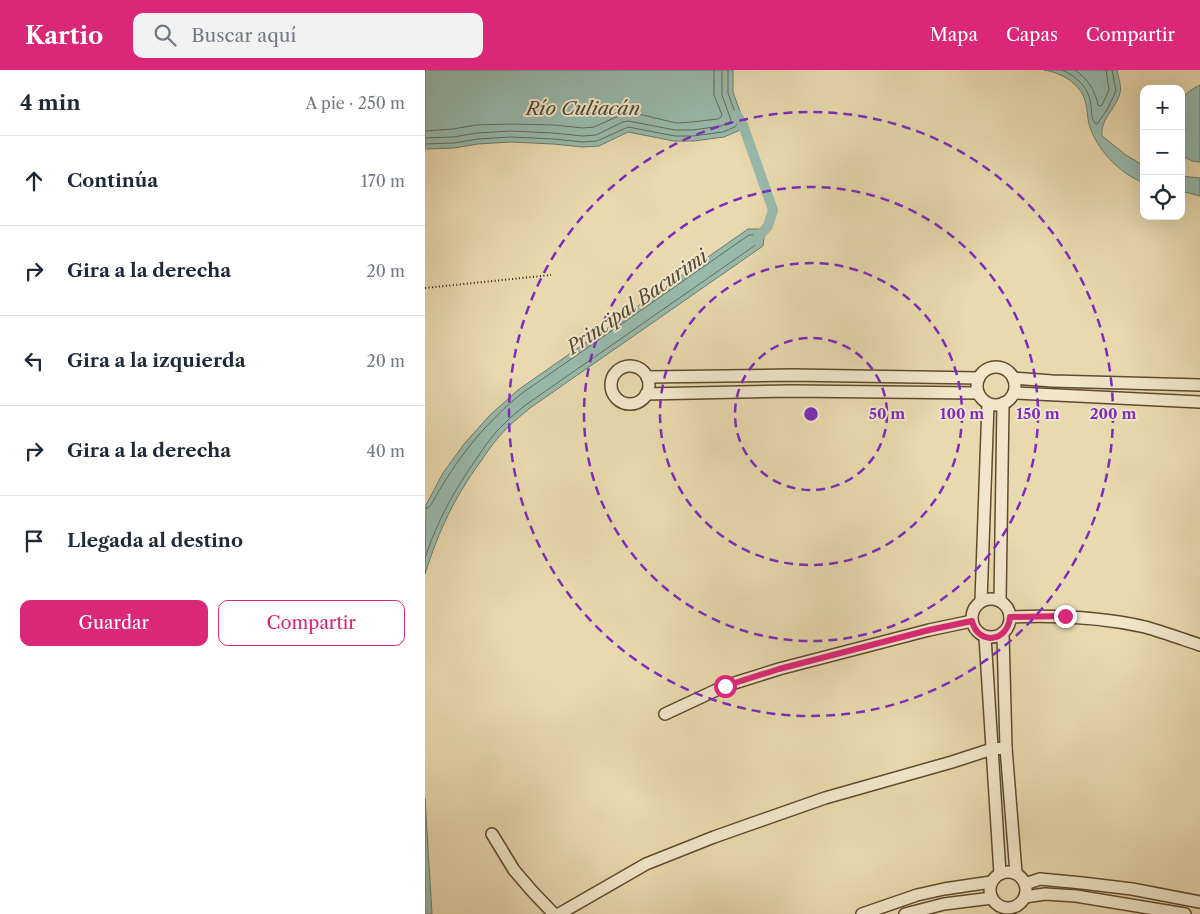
<!DOCTYPE html>
<html lang="es">
<head>
<meta charset="utf-8">
<style>
  body { margin:0; font-family:"Libre Caslon Text",serif; background:#f2f2f3; color:#1f2937 }
  .controls { position:absolute; right:15px; top:15px; display:grid; overflow:hidden; border-radius:10px; box-shadow:0 5px 20px #0002 }
  .controls button { width:45px; height:45px; display:grid; place-items:center; padding:0; border:0; border-bottom:1px solid #e0e1e3; background:#fff; color:#1f2937; font:25px sans-serif }
  .stop { position:absolute; width:15px; height:15px; margin:-11px; border:4px solid #db2777; border-radius:50%; background:#fff }
  .stop.end { background:#db2777; border-color:#fff; box-shadow:0 1px 5px #0008 }
  .list { margin:0; padding:0; list-style:none }
  h2 { display:flex; justify-content:space-between; align-items:center; height:65px; margin:0; padding:0 20px; font-size:21px }
  h2 small { font-size:16px; font-weight:400; color:#747a83 }
  .list li { display:grid; grid-template-columns:32px 1fr auto; gap:15px; align-items:center; box-sizing:border-box; height:90px; padding:0 20px; border-top:1px solid #e0e1e3 }
  .list b { display:block; font-size:19px; white-space:nowrap }
  .list em { font-size:16px; font-style:normal; color:#747a83 }
  .actions { display:flex; gap:10px; padding:15px 20px }
  .actions a { flex:1; padding:11px 0; border:1px solid #db2777; border-radius:10px; text-align:center; font-size:18px; color:#db2777 }
  .actions .main { background:#db2777; color:#fff }
  .icon { flex:none; width:28px; height:28px; fill:none; stroke:currentColor; stroke-width:2; stroke-linecap:round; stroke-linejoin:round }
  .map { position:relative; flex:none; width:775px; height:844px; overflow:hidden }
  header { display:flex; align-items:center; gap:30px; box-sizing:border-box; height:70px; padding:0 25px; background:#db2777; color:#fff }
  header strong { font-size:24px }
  nav { display:flex; gap:28px; margin-inline-start:auto; font-size:18px }
  .search { width:350px; height:45px; background:#f2f2f3; display:flex; align-items:center; gap:12px; box-sizing:border-box; padding:0 18px; border-radius:10px; color:#747a83; font-size:19px }
  main { display:flex }
  aside { flex:1; background:#fff }
  .map>svg:first-child { display:block }
  .water { fill:#97baac; stroke:#6f7a6a }
  .lines { fill:none; stroke-linecap:round; stroke-linejoin:round }
  .shore { stroke:#646a59; stroke-width:1 }
  .canal { stroke:#97baac; stroke-width:10 }
  .street-casing { stroke:#604a30; stroke-width:14 }
  .path { stroke:#321a06; stroke-width:2; stroke-dasharray:1 2.5; stroke-linecap:butt }
  .street { stroke:#f1e6ca; stroke-width:11 }
  .route { stroke:#db2777; stroke-width:6 }
  .ring { fill:none; stroke:#7b2cbf; stroke-width:2.5; stroke-dasharray:9 6 }
  .labels { text-anchor:middle; dominant-baseline:central; stroke-width:4; stroke-linejoin:round; paint-order:stroke }
  .water-label { font-size:19px; font-style:italic; fill:#504a38; stroke:#f1e6ca }
  .centre { fill:#7b2cbf; stroke:#f1e6ca; stroke-width:2.5 }
  .ring-label { font-size:15px; text-anchor:middle; font-weight:bold; fill:#7b2cbf; stroke:#f1e6ca; stroke-width:4; stroke-linejoin:round; paint-order:stroke }
</style>
</head>
<body>
<header>
<strong>Kartio</strong>
<div class="search"><svg class="icon" aria-label="search" viewBox="0 0 24 24"><circle cx="10" cy="10" r="6"/><path d="M15 15l6 6"/></svg>Buscar aquí</div>
<nav><a>Mapa</a><a>Capas</a><a>Compartir</a></nav>
</header>
<main>
<aside>
<h2>4 min<small>A pie · 250 m</small></h2>
<ul class="list">
<li><svg class="icon" aria-label="ahead" viewBox="0 0 24 24"><path d="M12 20V5M6 11l6-6 6 6"/></svg><div><b>Continúa</b></div><em>170 m</em></li>
<li><svg class="icon" aria-label="right" viewBox="0 0 24 24"><path d="M7 20v-9h11M14 6l5 5-5 5"/></svg><div><b>Gira a la derecha</b></div><em>20 m</em></li>
<li><svg class="icon" aria-label="left" viewBox="0 0 24 24"><path d="M17 20v-9H6M10 6l-5 5 5 5"/></svg><div><b>Gira a la izquierda</b></div><em>20 m</em></li>
<li><svg class="icon" aria-label="right" viewBox="0 0 24 24"><path d="M7 20v-9h11M14 6l5 5-5 5"/></svg><div><b>Gira a la derecha</b></div><em>40 m</em></li>
<li><svg class="icon" aria-label="arrive" viewBox="0 0 24 24"><path d="M6 21V4h12l-3 4 3 4H6"/></svg><div><b>Llegada al destino</b></div></li>
</ul>
<div class="actions"><a class="main">Guardar</a><a>Compartir</a></div>
</aside>
<div class="map">
<svg width="775" height="844" viewBox="0 0 775 844">
  <rect width="100%" height="100%" fill="#e9d9ae"/>
  <filter id="stains"><feTurbulence type="fractalNoise" baseFrequency=".004" numOctaves="4"/><feColorMatrix values="0 0 0 0 .2 0 0 0 0 .09 0 0 0 0 .02 0 0 0 .5 -.17"/></filter>
  <radialGradient id="worn" r=".72"><stop offset=".6" stop-color="#630" stop-opacity="0"/><stop offset="1" stop-color="#630" stop-opacity=".3"/></radialGradient>
  <g class="water">
    <polygon points="0,0 308,0 308,22 317,47 318,55 313,61 299,67 269,71 249,71 203,62 174,76 158,77 128,74 86,72 53,74 29,78 0,79"/>
    <path d="M619 0H692C693 7 697 16 695 23 691 39 675 49 677 66L701 85 719 96V113C696 104 675 83 666 60 662 51 663 43 661 34 657 14 637 3 619 0Z"/>
    <path d="M775 15V92L767 91 756 85V30C761 23 767 19 775 15Z"/>
    <polygon points="756,106 775,108 775,126 756,121"/>
    <path d="M323 159H340L338 176 105 338C97 345 89 351 82 358 72 368 64 379 56 391 29 428 14 460 0 504L1 435 18 403 39 374 65 345 93 320Z"/>
    <polygon points="0,728 7,844 0,844"/>
  </g>
  <g class="lines">
    <g class="shore">
      <path d="M637 0C652 6 665 19 666 36 667 43 666 49 671 54L673 53 683 38 691 21 687 0"/>
      <path d="M650 0C663 9 670 20 673 35L675 36 677 35 684 20 681 0"/>
      <polyline points="0,61 28,59 51,55 86,54 129,55 158,58 169,57 196,45 203,43 218,45 251,53 267,52 293,49 296,47 297,45 289,25 289,0"/>
      <polyline points="0,68 28,67 52,63 86,61 128,63 158,66 171,65 198,52 203,51 250,60 268,60 296,56 305,52 306,50 297,25 297,0"/>
      <polyline points="0,74 29,73 53,69 86,67 128,69 158,72 172,71 203,57 250,66 268,66 298,62 310,57 313,53 312,48 303,23 303,0"/>
      <path d="M0 438H3L6 435C30 391 57 356 96 324L324 165H333L332 174 102 334C94 340 86 347 79 354 68 364 60 376 52 388 30 419 12 451 0 488"/>
    </g>
    <polyline class="canal" points="312,45 318,55 348,140 343,156 331,170"/>
    <defs>
      <g id="street">
        <circle cx="205" cy="315" r="19"/>
        <circle cx="571" cy="316" r="19"/>
        <polyline points="222,307 367,305 554,308"/>
        <polyline points="588,308 627,311 775,315"/>
        <polyline points="589,323 775,332"/>
        <polyline points="221,324 367,321 553,323"/>
        <circle cx="566" cy="548" r="19"/>
        <polyline points="556,531 563,334"/>
        <polyline points="575,531 578,333"/>
        <path d="M585 547C631 545 675 547 720 557 738 562 757 569 775 575"/>
        <polyline points="578,564 581,678 591,803"/>
        <polyline points="560,567 575,804"/>
        <polyline points="240,644 300,616 354,599 504,560 547,551"/>
        <polyline points="67,764 89,800 107,821 129,844"/>
        <circle cx="583" cy="820" r="18"/>
        <polyline points="600,814 615,809 657,813 707,819 775,832"/>
        <polyline points="600,827 620,824 651,826 760,844"/>
        <polyline points="134,844 221,794 289,767 400,728 527,692 567,679 581,678"/>
        <polyline points="437,844 492,825 519,819 566,812"/>
        <polyline points="480,844 519,834 567,828"/>
      </g>
    </defs>
    <use href="#street" class="street-casing"/>
    <polyline class="path" points="0,218 126,205"/>
    <use href="#street" class="street"/>
  </g>
  <g class="lines">
    <path class="route" d="M300 616 354 599 504 560 547 551C553 576 583 572 585 547L640 546"/>
  </g>
  <g class="ring">
    <circle cx="386" cy="344" r="76"/>
    <circle cx="386" cy="344" r="151"/>
    <circle cx="386" cy="344" r="227"/>
    <circle cx="386" cy="344" r="302"/>
  </g>
  <g class="labels">
    <g class="water-label">
      <text x="158" y="38">Río Culiacán</text>
      <text transform="translate(212 232) rotate(-35)">Principal Bacurimi</text>
    </g>
  </g>
  <circle cx="386" cy="344" r="8" class="centre"/>
  <g class="ring-label">
    <text x="462" y="349">50 m</text>
    <text x="537" y="349">100 m</text>
    <text x="613" y="349">150 m</text>
    <text x="688" y="349">200 m</text>
  </g>
  <rect width="100%" height="100%" filter="url(#stains)"/>
  <rect width="100%" height="100%" fill="url(#worn)"/>
</svg>
<div class="controls">
<button>+</button>
<button>−</button>
<button><svg class="icon" aria-label="locate" viewBox="0 0 24 24"><circle cx="12" cy="12" r="6"/><path d="M12 2v4M12 18v4M2 12h4M18 12h4"/></svg></button>
</div>
<div class="stop" style="left:300px;top:616px"></div>
<div class="stop end" style="left:640px;top:546px"></div>
</div>
</main>
</body>
</html>
